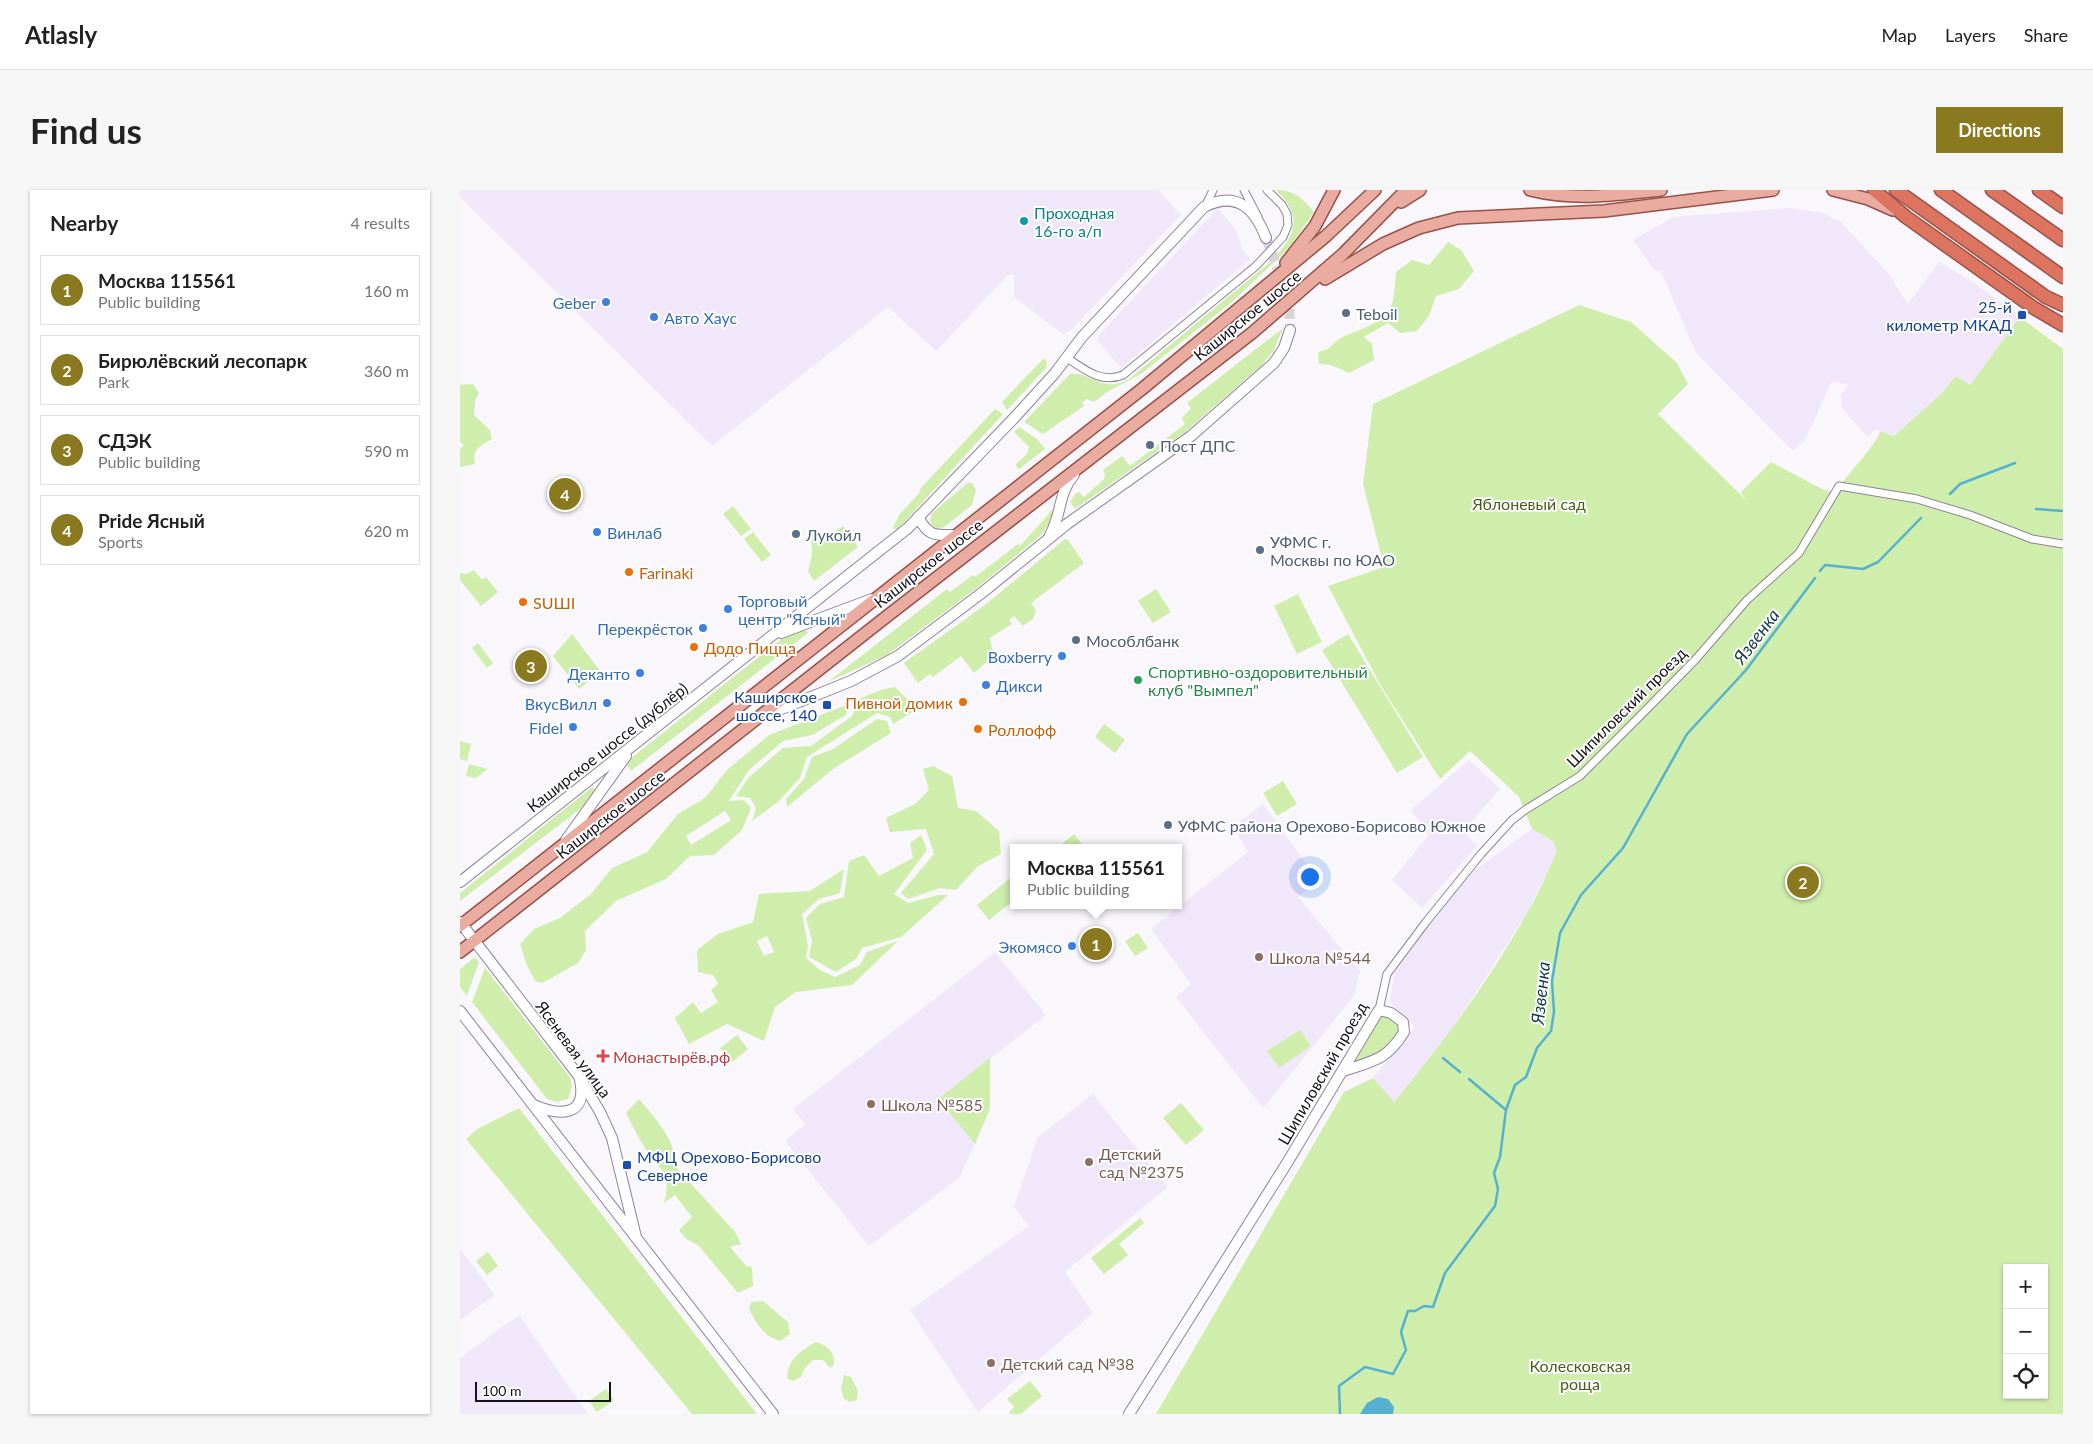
<!DOCTYPE html>
<html lang="en">
<head>
<meta charset="utf-8">
<style>
  body { margin:0; font-family:Lato,sans-serif; background:#f6f6f6; color:#222 }
  .controls { position:absolute; right:15px; bottom:15px; display:grid; overflow:hidden; border-radius:0px; box-shadow:0 1px 4px #0004 }
  .controls button { width:45px; height:45px; display:grid; place-items:center; padding:0; border:0; border-bottom:1px solid #e0e0e0; background:#fff; color:#222; font:25px sans-serif }
  .scale { position:absolute; left:15px; bottom:12px; width:136px; box-sizing:border-box; padding-left:5px; border:2px solid #16121a; border-top:0; font-size:14px; line-height:18px; white-space:nowrap; color:#16121a; -webkit-text-stroke:4px #fff; paint-order:stroke }
  .you { position:absolute; left:849px; top:686px; width:18px; height:18px; margin:-12px; border:4px solid #fff; border-radius:50%; background:#1a73e8; box-shadow:0 0 0 8px #1a73e833 }
  .badge { display:grid; place-items:center; width:32px; height:32px; border-radius:50%; background:#8a791e; color:#fff; font-size:16px; font-weight:700 }
  .pin { position:absolute; translate:-50% -50%; border:2px solid #fff; box-shadow:0 1px 5px #0006 }
  .popup { position:absolute; left:550px; top:654px; width:172px; height:65px; box-sizing:border-box; display:grid; place-content:center; border-radius:0px; background:#fff; filter:drop-shadow(0 1px 4px #0005); font-size:16px; white-space:nowrap; color:#767676 }
  .popup b { font-size:19px; color:#222 }
  .popup::after { content:''; position:absolute; left:50%; top:100%; margin-left:-10px; border:10px solid transparent; border-top-color:#fff }
  .list { margin:0; padding:0; list-style:none }
  h2 { display:flex; justify-content:space-between; align-items:center; height:65px; margin:0; padding:0 20px; font-size:21px }
  h2 small { font-size:16px; font-weight:400; color:#767676 }
  .list li { display:grid; grid-template-columns:32px 1fr auto; gap:15px; align-items:center; box-sizing:border-box; height:70px; margin:0 10px 10px; padding:0 10px; border:1px solid #e0e0e0; border-radius:0px }
  .list b { display:block; font-size:19px; white-space:nowrap }
  .list p { margin:0; font-size:16px; white-space:nowrap; color:#767676 }
  .list em { font-size:16px; font-style:normal; color:#767676 }
  .icon { flex:none; width:28px; height:28px; fill:none; stroke:currentColor; stroke-width:2; stroke-linecap:round; stroke-linejoin:round }
  .map { position:relative; flex:none; width:1603px; height:1224px; overflow:hidden; border-radius:0px }
  header { display:flex; align-items:center; gap:30px; box-sizing:border-box; height:70px; padding:0 25px; background:#fff; border-bottom:1px solid #e0e0e0 }
  header strong { font-size:24px }
  nav { display:flex; gap:28px; margin-inline-start:auto; font-size:18px }
  .intro { display:flex; align-items:center; justify-content:space-between; box-sizing:border-box; height:120px; padding:0 30px }
  h1 { margin:0; font-size:35px }
  .button { padding:12px 22px; border-radius:0px; background:#8a791e; color:#fff; font-size:18px; font-weight:700 }
  main { display:flex; gap:30px; padding:0 30px }
  aside { flex:1; background:#fff; border-radius:0px; box-shadow:0 1px 4px #0004 }
  .map>svg:first-child { display:block }
  .built { fill:#f1e7fb }
  .green { fill:#cfeeac; fill-rule:evenodd }
  .water { fill:#55b1cf }
  .lines { fill:none; stroke-linecap:round; stroke-linejoin:round }
  .stream { stroke:#55b1cf; stroke-width:2.5 }
  .secondary-tunnel { stroke:#d7d5da; stroke-width:10; stroke-dasharray:10 5; stroke-linecap:butt }
  .street-casing { stroke:#8f839a; stroke-width:9 }
  .secondary-casing { stroke:#8f839a; stroke-width:12 }
  .primary-casing { stroke:#975248; stroke-width:14 }
  .highway-casing { stroke:#975248; stroke-width:15 }
  .street { stroke:#fff; stroke-width:7 }
  .secondary { stroke:#fff; stroke-width:10 }
  .primary { stroke:#eaaca0; stroke-width:11 }
  .highway { stroke:#dc7460; stroke-width:12 }
  .culture-dot { fill:#0f9aa8; stroke:#fff; stroke-width:2 }
  .shop-dot { fill:#3f7fe0; stroke:#fff; stroke-width:2 }
  .service-dot { fill:#5c6f8a; stroke:#fff; stroke-width:2 }
  .transit-dot { fill:#1a4fb4; stroke:#fff; stroke-width:2 }
  .food-dot { fill:#e8710a; stroke:#fff; stroke-width:2 }
  .leisure-dot { fill:#2e9e5b; stroke:#fff; stroke-width:2 }
  .education-dot { fill:#8d6e63; stroke:#fff; stroke-width:2 }
  .health-dot { fill:#e0444e; stroke:#fff; stroke-width:2 }
  .labels { text-anchor:middle; dominant-baseline:central; stroke-width:4; stroke-linejoin:round; paint-order:stroke }
  .culture-label { font-size:16px; fill:#0d838f; stroke:#fff; text-anchor:start }
  .shop-label { font-size:16px; fill:#366cbe; stroke:#fff; text-anchor:end }
  .transit-label { font-size:16px; fill:#164399; stroke:#fff; text-anchor:end }
  .service-label { font-size:16px; fill:#4e5e75; stroke:#fff; text-anchor:start }
  .street-label { font-size:16px; fill:#16121a; stroke:#fff }
  .park-label { font-size:16px; fill:#46611a; stroke:#fff }
  .food-label { font-size:16px; fill:#c56008; stroke:#fff; text-anchor:start }
  .leisure-label { font-size:16px; fill:#27864d; stroke:#fff; text-anchor:start }
  .education-label { font-size:16px; fill:#785e54; stroke:#fff; text-anchor:start }
  .health-label { font-size:16px; fill:#be3a42; stroke:#fff; text-anchor:start }
  .water-label { font-size:18px; font-style:italic; fill:#133d4a; stroke:#fff }
</style>
</head>
<body>
<header>
<strong>Atlasly</strong>
<nav><a>Map</a><a>Layers</a><a>Share</a></nav>
</header>
<div class="intro"><h1>Find us</h1><a class="button">Directions</a></div>
<main>
<aside>
<h2>Nearby<small>4 results</small></h2>
<ul class="list">
<li><span class="badge">1</span><div><b>Москва 115561</b><p>Public building</p></div><em>160 m</em></li>
<li><span class="badge">2</span><div><b>Бирюлёвский лесопарк</b><p>Park</p></div><em>360 m</em></li>
<li><span class="badge">3</span><div><b>СДЭК</b><p>Public building</p></div><em>590 m</em></li>
<li><span class="badge">4</span><div><b>Pride Ясный</b><p>Sports</p></div><em>620 m</em></li>
</ul>
</aside>
<div class="map">
<svg width="1603" height="1224" viewBox="0 0 1603 1224">
  <rect width="100%" height="100%" fill="#f9f7fc"/>
  <g class="built">
    <polygon points="0,0 698,0 721,25 611,140 603,144 554,107 554,84 547,86 476,161 428,117 252,256 0,7"/>
    <polygon points="758,18 776,40 782,59 790,69 661,178 637,150 639,145"/>
    <polygon points="1329,18 1360,22 1380,31 1429,84 1448,114 1479,72 1513,92 1560,127 1510,195 1496,186 1481,204 1434,246 1416,239 1407,247 1381,217 1381,204 1388,195 1372,191 1345,250 1333,261 1236,163 1201,81 1195,81 1173,50 1213,27"/>
    <polygon points="1009,570 1040,599 1003,641 1017,656 962,718 932,690 969,645 951,620"/>
    <polygon points="803,614 858,690 838,707 900,781 894,806 803,918 716,807 731,794 691,739 788,662 773,637"/>
    <polygon points="1072,639 1093,651 1097,661 1068,722 985,850 934,913 913,888 955,837 930,812 934,784 977,722 1012,682"/>
    <polygon points="535,762 586,825 479,909 515,954 499,988 409,1056 325,951 345,934 333,919"/>
    <polygon points="633,904 708,997 605,1082 633,1123 518,1222 450,1120 569,1036 554,1017 578,947"/>
    <polygon points="0,1059 35,1105 0,1130"/>
    <polygon points="59,1125 128,1224 0,1224 0,1168"/>
  </g>
  <g class="green">
    <path d="M816 0C834 0 843 8 854 22L829 58 772 112 681 184 647 202 634 212 627 209 622 213 624 216 583 244 564 232 610 184C633 182 641 204 669 189L809 73C835 46 845 29 816 0Z"/>
    <path d="M988 52 1001 60 1014 81 999 99 976 106 969 126 957 141 940 143 928 133 904 147 912 154 914 170 889 183 871 175 859 174 858 162C873 159 870 154 881 148 899 139 929 133 933 110 935 101 935 91 936 82L952 70 969 75Z"/>
    <path d="M1119 115 1171 132 1217 173 1228 194 1198 224 1286 310 1281 302 1311 272 1362 299 1375 303C1385 286 1417 255 1420 241L1434 246 1481 204 1496 186 1510 195 1560 127 1603 159V1224H696L884 902 913 888 934 912C983 853 1029 791 1067 723 1079 704 1087 682 1097 661L1093 651 1072 639 1059 607 1010 561 980 589 921 496 868 396 924 377 903 294 913 214ZM1547 1078H1584V1205H1547Z"/>
    <polygon points="823,138 814,160 802,175 725,242 615,319 610,312 616,303 619,302 624,307 644,289 645,284 643,280 662,266 670,276 725,234 722,228 731,218 727,213"/>
    <polygon points="584,168 587,172 586,178 547,220 542,212"/>
    <path d="M13 194 19 203 15 211 14 225 30 240 32 249C20 256 12 259 15 274L0 277V259L4 255 0 252V195Z"/>
    <polygon points="535,219 543,224 437,340 433,338 439,325 461,301 459,300"/>
    <polygon points="559,237 577,249 585,259 559,279 557,278 556,274 567,264 569,257 554,242"/>
    <polygon points="509,292 512,293 516,300 512,315 484,337 479,339 473,337 470,330 472,323"/>
    <polygon points="273,316 291,339 281,346 263,324"/>
    <polygon points="594,318 591,331 581,345 518,397 427,465 368,492 487,399 490,402 513,385 515,387 558,354 560,356"/>
    <polygon points="383,336 398,357 354,391 348,381 352,365 351,341 355,338 364,349"/>
    <polygon points="293,342 311,365 302,372 284,349"/>
    <polygon points="605,349 608,350 624,373 571,413 576,420 573,429 563,436 554,426 549,430 552,434 530,448 534,466 514,483 501,466 473,487 470,484 458,493 444,473 525,415"/>
    <polygon points="14,380 22,390 26,387 38,402 21,416 0,390 0,383 6,384"/>
    <polygon points="696,399 711,422 693,433 678,411"/>
    <polygon points="838,404 862,452 837,464 814,416"/>
    <polygon points="344,438 348,443 171,581 165,573 329,443"/>
    <polygon points="112,444 143,485 135,493 132,489 119,499 93,466"/>
    <polygon points="888,444 963,567 937,583 862,460"/>
    <polygon points="18,453 33,473 27,478 12,458"/>
    <polygon points="435,497 457,519 433,534 430,527 417,523 347,567 340,588 318,612 292,631 296,618 290,608 276,606 289,587 323,558 351,556 392,526 399,509 420,500"/>
    <path d="M389 514 386 525 352 545 323 551 289 580 269 611 284 610 291 618 282 640 254 665 230 666 206 689 156 711 125 741 126 760 118 773 82 793 75 791 66 773 60 754 74 739 100 728 131 704 152 678 187 662 218 624 245 608 267 580 309 545ZM265 621 271 630 231 655 226 646Z"/>
    <polygon points="417,529 427,531 431,543 373,579 327,617 326,609 344,589 352,567 373,559"/>
    <polygon points="644,534 665,550 655,563 635,547"/>
    <polygon points="0,551 11,554 7,571 0,569"/>
    <polygon points="9,574 28,579 16,588 6,586"/>
    <polygon points="473,576 492,586 498,618 516,621 539,641 541,664 518,676 496,700 480,698 448,709 441,703 474,664 466,639 430,642 426,628 455,614 469,600 463,579"/>
    <polygon points="823,591 837,614 817,626 803,603"/>
    <polygon points="131,598 134,598 137,603 120,619 0,711 0,703"/>
    <polygon points="614,644 625,658 605,658 602,654"/>
    <polygon points="461,645 467,660 434,704 448,713 478,705 488,705 441,747 402,758 397,768 376,782 349,767 352,751 346,728 360,714 384,707 389,671 404,665 419,686 453,668 450,653"/>
    <path d="M384 679 380 703 359 709 342 724 348 756 346 768 360 780 375 787 400 775 407 762 438 751 392 795 336 802 315 817 304 851 267 834 229 854 215 828 233 812 241 823 258 812 251 800 258 794 253 785 238 782 237 760 258 744 293 732 299 704 350 701ZM307 746 314 762 304 766 297 751Z"/>
    <polygon points="553,686 553,711 529,730 517,715"/>
    <polygon points="678,743 688,758 675,766 665,751"/>
    <polygon points="15,767 19,772 7,806 0,797 0,779"/>
    <polygon points="25,778 110,887 112,896 108,909 97,912 87,909 12,812"/>
    <polygon points="917,823 943,832 935,857 883,881"/>
    <polygon points="840,840 851,856 819,878 807,861"/>
    <polygon points="277,845 288,859 272,872 260,858"/>
    <polygon points="530,868 530,919 515,954 478,909"/>
    <path d="M179 909C193 926 219 953 214 975L275 1042 281 1054 270 1057 286 1076 292 1077 293 1096 278 1103 239 1056 226 1049 219 1040 232 1027 215 1005 204 1013C213 979 199 982 185 958 178 947 172 935 166 923Z"/>
    <polygon points="721,913 744,940 726,955 703,928"/>
    <polygon points="59,918 297,1224 232,1224 6,949 17,939"/>
    <polygon points="680,1028 684,1033 659,1054 668,1065 644,1084 631,1068"/>
    <polygon points="28,1062 38,1076 27,1085 16,1071"/>
    <path d="M303 1111 328 1132 330 1144 320 1151C303 1146 297 1134 289 1119L291 1112Z"/>
    <path d="M356 1152C368 1156 375 1162 374 1175L370 1178 363 1170H353L345 1178 341 1187 333 1191 327 1188C328 1169 340 1161 356 1152Z"/>
    <polygon points="384,1185 391,1187 398,1201 397,1210 390,1212 384,1209 381,1199"/>
    <polygon points="570,1191 582,1206 561,1224 550,1224 549,1222 554,1217 547,1209"/>
    <polygon points="146,1199 154,1210 137,1222 129,1211"/>
  </g>
  <polygon class="water" points="918,1207 928,1209 934,1217 933,1224 900,1224 907,1213"/>
  <g class="lines">
    <g class="stream">
      <polyline points="1490,304 1500,294 1555,273"/>
      <polyline points="1576,319 1603,321"/>
      <polyline points="1360,381 1365,375 1403,379 1418,372 1461,328"/>
      <polyline points="983,868 1000,882"/>
      <polyline points="1009,889 1046,920"/>
      <polyline points="880,1224 879,1196 905,1177 933,1184 946,1160 941,1142 948,1121 955,1121 964,1116 973,1117 985,1083 1035,1016 1038,999 1034,983 1040,967 1046,920 1055,895 1066,887 1077,858 1091,841 1094,822 1092,791 1100,743 1121,705 1163,658 1227,544 1286,480 1355,388"/>
    </g>
    <polyline class="secondary-tunnel" points="806,48 829,109 830,140"/>
    <defs>
      <g id="street">
        <polyline points="784,0 798,27"/>
        <polyline points="746,15 753,0"/>
        <path d="M607 168C624 179 641 194 663 185L796 76 823 47 828 35 827 24 822 15 807 0"/>
        <polyline points="919,820 927,784 966,732 1021,664 1052,630 1065,620 1120,586 1181,525 1236,469 1287,410 1339,363 1379,296 1457,309 1510,325 1572,349 1603,354"/>
      </g>
      <g id="secondary">
        <path d="M458 327C469 347 475 345 496 345"/>
        <path d="M590 345C602 325 598 302 614 285"/>
        <polyline points="321,443 412,409"/>
        <polyline points="304,526 391,491 438,466 523,402 607,334 731,246 814,173 824,158 830,140"/>
        <polyline points="106,650 166,566"/>
        <path d="M0 692 448 338 556 226 595 183 622 147 744 17C777 0 795 19 806 48"/>
        <polyline points="0,732 118,885 140,922 152,948 176,1047"/>
        <polyline points="0,821 313,1224"/>
        <path d="M74 915C99 926 128 927 120 890"/>
        <path d="M669 1224 827 973 917 823 919 820 931 823 943 832 944 842C927 870 913 871 883 881"/>
      </g>
      <g id="primary">
        <path d="M1070 0C1114 11 1156 5 1201 0"/>
        <polyline points="1373,0 1408,9 1433,20"/>
        <polyline points="941,12 960,0"/>
        <polyline points="826,73 855,36 874,0"/>
        <polyline points="865,89 923,54 959,38 998,28 1144,21 1313,0"/>
        <polyline points="0,736 682,199 866,46 915,0"/>
        <polyline points="0,762 426,427 792,143 883,64 946,0"/>
      </g>
      <g id="highway">
        <polyline points="1414,0 1446,27 1574,118 1603,135"/>
        <polyline points="1436,0 1586,107 1603,115"/>
        <polyline points="1481,0 1603,87"/>
        <polyline points="1532,0 1603,50"/>
        <polyline points="1579,0 1603,17"/>
      </g>
    </defs>
    <use href="#street" class="street-casing"/>
    <use href="#secondary" class="secondary-casing"/>
    <use href="#primary" class="primary-casing"/>
    <use href="#highway" class="highway-casing"/>
    <use href="#street" class="street"/>
    <use href="#secondary" class="secondary"/>
    <use href="#primary" class="primary"/>
    <use href="#highway" class="highway"/>
  </g>
  <circle class="culture-dot" cx="564" cy="31" r="5"/>
  <g class="shop-dot">
    <circle cx="146" cy="112" r="5"/>
    <circle cx="194" cy="127" r="5"/>
    <circle cx="137" cy="342" r="5"/>
    <circle cx="268" cy="419" r="5"/>
    <circle cx="243" cy="438" r="5"/>
    <circle cx="602" cy="466" r="5"/>
    <circle cx="180" cy="483" r="5"/>
    <circle cx="526" cy="495" r="5"/>
    <circle cx="147" cy="513" r="5"/>
    <circle cx="113" cy="537" r="5"/>
    <circle cx="612" cy="756" r="5"/>
  </g>
  <g class="service-dot">
    <circle cx="886" cy="123" r="5"/>
    <circle cx="690" cy="255" r="5"/>
    <circle cx="336" cy="344" r="5"/>
    <circle cx="800" cy="360" r="5"/>
    <circle cx="616" cy="450" r="5"/>
    <circle cx="708" cy="635" r="5"/>
  </g>
  <g class="transit-dot">
    <rect x="1557" y="120" width="10" height="10" rx="2.5"/>
    <rect x="362" y="510" width="10" height="10" rx="2.5"/>
    <rect x="162" y="970" width="10" height="10" rx="2.5"/>
  </g>
  <g class="food-dot">
    <circle cx="169" cy="382" r="5"/>
    <circle cx="63" cy="412" r="5"/>
    <circle cx="234" cy="457" r="5"/>
    <circle cx="503" cy="512" r="5"/>
    <circle cx="518" cy="539" r="5"/>
  </g>
  <circle class="leisure-dot" cx="678" cy="490" r="5"/>
  <g class="education-dot">
    <circle cx="799" cy="767" r="5"/>
    <circle cx="411" cy="914" r="5"/>
    <circle cx="629" cy="972" r="5"/>
    <circle cx="531" cy="1173" r="5"/>
  </g>
  <path class="health-dot" d="M140.5 858.5h5v5h5v5h-5v5h-5v-5h-5v-5h5z"/>
  <g class="labels">
    <g class="culture-label">
      <text x="574" y="22">Проходная<tspan x="574" dy="18">16-го а/п</tspan></text>
    </g>
    <g class="shop-label">
      <text x="136" y="112">Geber</text>
      <text x="204" y="127" text-anchor="start">Авто Хаус</text>
      <text x="147" y="342" text-anchor="start">Винлаб</text>
      <text x="278" y="410" text-anchor="start">Торговый<tspan x="278" dy="18">центр "Ясный"</tspan></text>
      <text x="233" y="438">Перекрёсток</text>
      <text x="592" y="466">Boxberry</text>
      <text x="170" y="483">Деканто</text>
      <text x="536" y="495" text-anchor="start">Дикси</text>
      <text x="137" y="513">ВкусВилл</text>
      <text x="103" y="537">Fidel</text>
      <text x="602" y="756">Экомясо</text>
    </g>
    <g class="transit-label">
      <text x="1552" y="116">25-й<tspan x="1552" dy="18">километр МКАД</tspan></text>
      <text x="357" y="506">Каширское<tspan x="357" dy="18">шоссе, 140</tspan></text>
      <text x="177" y="966" text-anchor="start">МФЦ Орехово-Борисово<tspan x="177" dy="18">Северное</tspan></text>
    </g>
    <g class="service-label">
      <text x="896" y="123">Teboil</text>
      <text x="700" y="255">Пост ДПС</text>
      <text x="346" y="344">Лукойл</text>
      <text x="810" y="351">УФМС г.<tspan x="810" dy="18">Москвы по ЮАО</tspan></text>
      <text x="626" y="450">Мособлбанк</text>
      <text x="718" y="635">УФМС района Орехово-Борисово Южное</text>
    </g>
    <g class="street-label">
      <text transform="translate(787 125) rotate(-39)">Каширское шоссе</text>
      <text transform="translate(468 373) rotate(-38)">Каширское шоссе</text>
      <text transform="translate(1166 517) rotate(-45)">Шипиловский проезд</text>
      <text transform="translate(147 557) rotate(-38)">Каширское шоссе (дублёр)</text>
      <text transform="translate(150 624) rotate(-38)">Каширское шоссе</text>
      <text transform="translate(114 859) rotate(54)">Ясеневая улица</text>
      <text transform="translate(862 883) rotate(-60)">Шипиловский проезд</text>
    </g>
    <g class="park-label">
      <text x="1069" y="313">Яблоневый сад</text>
      <text x="1120" y="1175">Колесковская<tspan x="1120" dy="18">роща</tspan></text>
    </g>
    <g class="food-label">
      <text x="179" y="382">Farinaki</text>
      <text x="73" y="412">SUШI</text>
      <text x="244" y="457">Додо Пицца</text>
      <text x="493" y="512" text-anchor="end">Пивной домик</text>
      <text x="528" y="539">Роллофф</text>
    </g>
    <g class="leisure-label">
      <text x="688" y="481">Спортивно-оздоровительный<tspan x="688" dy="18">клуб "Вымпел"</tspan></text>
    </g>
    <g class="education-label">
      <text x="809" y="767">Школа №544</text>
      <text x="421" y="914">Школа №585</text>
      <text x="639" y="963">Детский<tspan x="639" dy="18">сад №2375</tspan></text>
      <text x="541" y="1173">Детский сад №38</text>
    </g>
    <g class="health-label">
      <text x="153" y="866">Монастырёв.рф</text>
    </g>
    <g class="water-label">
      <text transform="translate(1296 446) rotate(-53)">Язвенка</text>
      <text transform="translate(1080 803) rotate(-84)">Язвенка</text>
    </g>
  </g>
</svg>
<div class="controls">
<button>+</button>
<button>−</button>
<button><svg class="icon" aria-label="locate" viewBox="0 0 24 24"><circle cx="12" cy="12" r="6"/><path d="M12 2v4M12 18v4M2 12h4M18 12h4"/></svg></button>
</div>
<div class="scale">100 m</div>
<div class="you"></div>
<div class="pin badge" style="left:636px;top:754px">1</div>
<div class="popup"><b>Москва 115561</b>Public building</div>
<div class="pin badge" style="left:1343px;top:692px">2</div>
<div class="pin badge" style="left:71px;top:476px">3</div>
<div class="pin badge" style="left:105px;top:304px">4</div>
</div>
</main>
</body>
</html>
